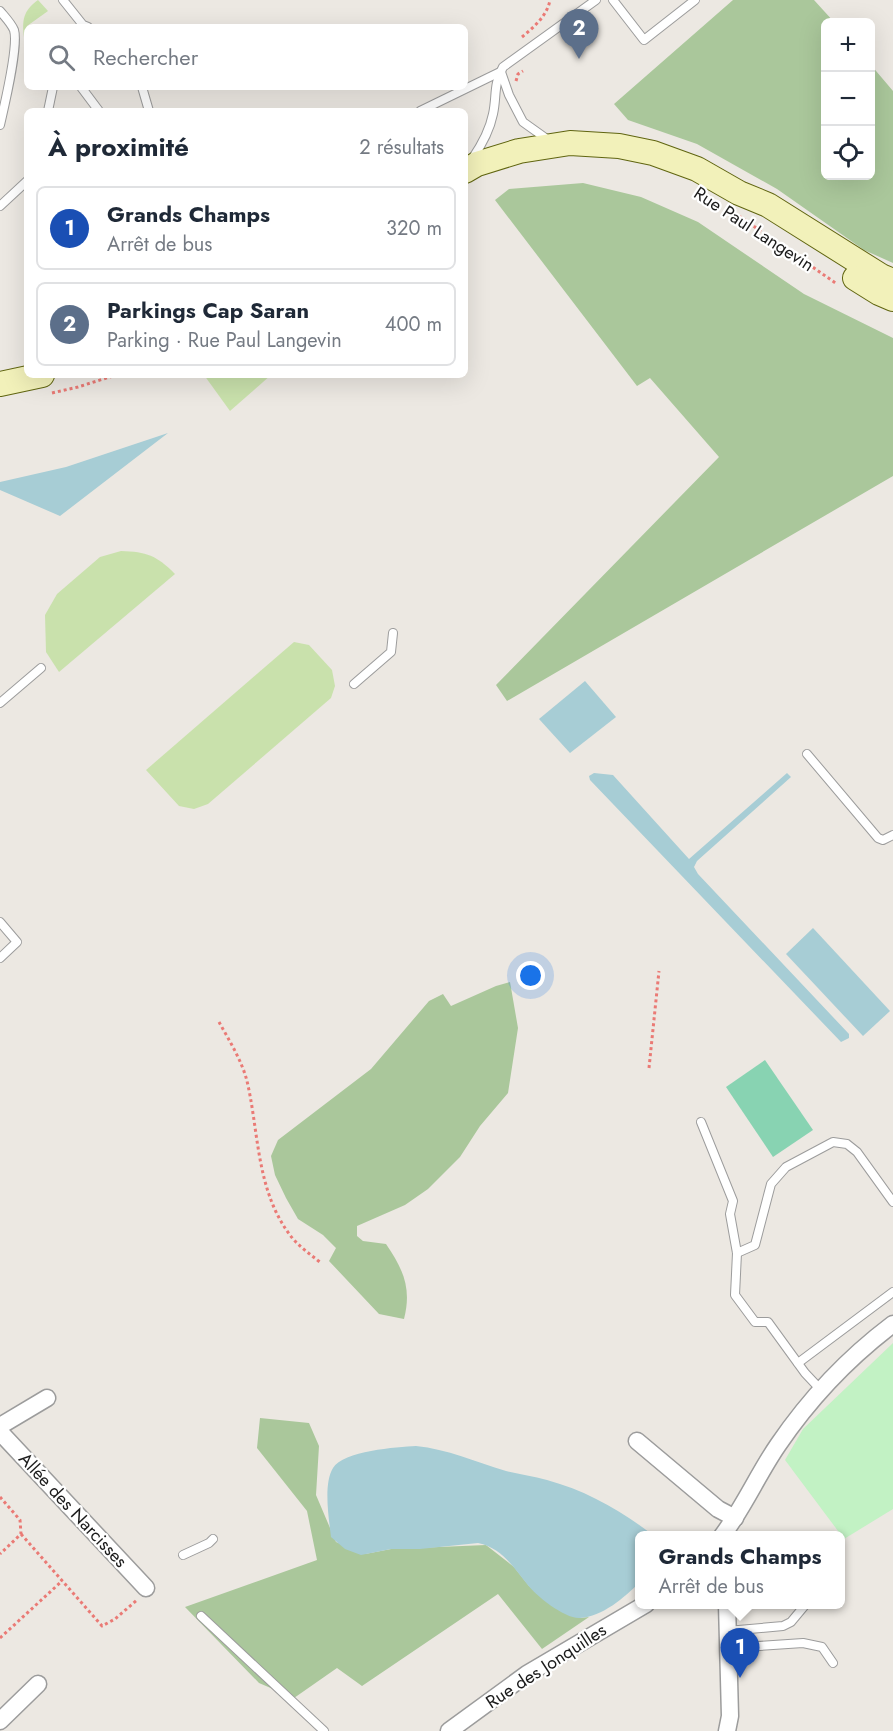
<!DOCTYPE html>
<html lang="fr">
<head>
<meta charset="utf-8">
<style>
  body { margin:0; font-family:Jost,sans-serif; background:#f6f6f7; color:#1f2937 }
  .controls { position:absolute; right:18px; top:18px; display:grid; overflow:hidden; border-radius:9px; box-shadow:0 6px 24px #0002 }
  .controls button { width:54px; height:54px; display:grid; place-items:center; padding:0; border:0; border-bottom:2px solid #e0e1e3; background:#fff; color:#1f2937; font:30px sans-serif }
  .you { position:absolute; left:531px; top:976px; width:21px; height:21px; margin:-15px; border:4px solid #fff; border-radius:50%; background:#1a73e8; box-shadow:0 0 0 9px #1a73e833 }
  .badge { display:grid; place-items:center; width:39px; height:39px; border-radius:50%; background:#0f766e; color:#fff; font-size:20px; font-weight:700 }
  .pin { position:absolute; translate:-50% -50px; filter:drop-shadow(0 2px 3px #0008) }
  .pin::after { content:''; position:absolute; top:32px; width:21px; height:18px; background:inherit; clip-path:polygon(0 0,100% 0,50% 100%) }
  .popup { position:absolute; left:635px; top:1531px; width:210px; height:78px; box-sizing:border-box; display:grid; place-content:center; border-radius:9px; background:#fff; filter:drop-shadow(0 2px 4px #0005); font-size:20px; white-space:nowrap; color:#747a83 }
  .popup b { font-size:22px; color:#1f2937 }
  .popup::after { content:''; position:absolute; left:50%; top:100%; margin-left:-12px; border:12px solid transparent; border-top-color:#fff }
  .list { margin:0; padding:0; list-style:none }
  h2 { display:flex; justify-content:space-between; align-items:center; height:78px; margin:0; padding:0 24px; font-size:26px }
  h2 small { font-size:20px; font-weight:400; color:#747a83 }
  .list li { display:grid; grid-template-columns:39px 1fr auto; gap:18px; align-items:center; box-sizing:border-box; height:84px; margin:0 12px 12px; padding:0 12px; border:2px solid #e0e1e3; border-radius:9px }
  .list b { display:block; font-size:22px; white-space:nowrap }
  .list p { margin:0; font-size:20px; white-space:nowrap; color:#747a83 }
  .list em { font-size:20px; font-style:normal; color:#747a83 }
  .icon { flex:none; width:33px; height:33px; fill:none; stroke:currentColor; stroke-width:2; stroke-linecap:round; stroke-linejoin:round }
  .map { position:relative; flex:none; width:893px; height:1731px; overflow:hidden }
  .search { position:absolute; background:#fff; box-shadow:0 6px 24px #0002; left:24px; top:24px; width:444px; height:66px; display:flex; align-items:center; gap:15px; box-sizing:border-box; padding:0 21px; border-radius:9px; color:#747a83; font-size:22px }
  .panel { position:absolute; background:#fff; box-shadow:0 6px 24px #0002; left:24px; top:108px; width:444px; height:270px; border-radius:9px }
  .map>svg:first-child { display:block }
  .grass { fill:#c9e1ac }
  .forest { fill:#aac79b }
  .park { fill:#c2f2c4 }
  .pitch { fill:#88d3b2 }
  .water { fill:#a7cdd5 }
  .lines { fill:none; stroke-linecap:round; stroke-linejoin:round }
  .lane-casing { stroke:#9c9c9c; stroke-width:10 }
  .street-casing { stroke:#9c9c9c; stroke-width:19 }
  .secondary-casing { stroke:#606510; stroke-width:26 }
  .path { stroke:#ea7a75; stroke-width:3; stroke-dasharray:3 3; stroke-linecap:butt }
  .lane { stroke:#fff; stroke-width:8 }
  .street { stroke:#fff; stroke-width:16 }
  .secondary { stroke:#f2f1ba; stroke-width:24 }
  .labels { text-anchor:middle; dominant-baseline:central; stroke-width:4.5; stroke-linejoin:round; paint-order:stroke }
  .street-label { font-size:18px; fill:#1b1b1b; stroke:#fff }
</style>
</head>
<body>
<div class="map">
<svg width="893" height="1731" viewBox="0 0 893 1731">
  <rect width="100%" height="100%" fill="#ece8e2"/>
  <g class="grass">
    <path d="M38 0 48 11 27 26V37H24C22 20 23 11 38 0Z"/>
    <polygon points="204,375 271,375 230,411"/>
    <path d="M121 551C147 552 156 555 175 574L59 672 46 652 45 615 57 594 100 557Z"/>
    <polygon points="294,642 309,645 332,670 335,686 331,698 208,804 194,809 179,806 146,770"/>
  </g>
  <g class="forest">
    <polygon points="733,0 814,0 834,22 826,22 826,176 870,176 871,65 893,91 893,263 864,250 777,189 697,144 628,120 614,104"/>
    <polygon points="583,183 641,197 698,222 804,294 893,338 893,476 507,701 496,685 719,457 650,378 637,386 495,200 509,189"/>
    <path d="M510 982 518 1028 508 1093 480 1126 460 1157 428 1189 405 1205 357 1226V1236L363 1241 386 1244C403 1269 412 1288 404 1319L379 1314 329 1261 336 1248 323 1235 298 1219 286 1198 275 1175 271 1156 278 1140 371 1069 429 1001 443 994 451 1006 496 986Z"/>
    <polygon points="260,1418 309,1423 319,1446 316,1495 336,1542 365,1554 391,1549 486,1545 514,1567 529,1586 580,1618 589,1617 542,1649 498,1594 362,1686 337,1668 294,1698 259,1683 185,1607 317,1560 307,1511 257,1448"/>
  </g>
  <polygon class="park" points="893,1343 893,1509 844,1539 785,1460 803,1429"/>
  <polygon class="pitch" points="765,1060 813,1130 773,1157 726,1087"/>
  <g class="water">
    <polygon points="168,433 60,516 0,490 0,482 66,467"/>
    <polygon points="585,681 616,717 570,753 539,719"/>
    <polygon points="594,773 613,775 689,859 787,773 791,777 697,861 694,867 698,874 849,1034 849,1038 841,1042 590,780 589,776"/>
    <polygon points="813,928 890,1011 863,1036 786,954"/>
    <path d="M416 1446C447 1449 476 1462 506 1471 519 1474 533 1476 547 1480 587 1491 620 1510 653 1535L640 1536 639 1583C625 1597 602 1617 580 1618 565 1619 536 1596 527 1584 513 1567 502 1548 478 1543L420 1549H391L361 1555 345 1549 331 1537C329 1519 323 1484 333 1468 343 1451 397 1447 416 1446Z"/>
  </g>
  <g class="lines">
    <defs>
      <g id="lane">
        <polyline points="63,0 83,25 88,27"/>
        <polyline points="613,0 644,40 695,0"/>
        <path d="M0 11C5 17 11 23 14 30 19 46 4 107 0 125"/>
        <polyline points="501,72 509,95 523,122 551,142"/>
        <polyline points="81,87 99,111"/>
        <polyline points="142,87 149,111"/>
        <polyline points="48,111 53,87"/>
        <polyline points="420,111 500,72"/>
        <path d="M472 159C481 146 490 129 493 114 497 96 493 85 503 67L596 0"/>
        <polyline points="0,206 27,181"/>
        <polyline points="354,684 391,652 393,633"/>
        <polyline points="0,703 41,668"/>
        <polyline points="807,754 878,838 883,840 893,835"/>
        <polyline points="0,922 17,942 0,958"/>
        <polyline points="701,1122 733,1201 730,1214 737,1253 735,1295 755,1322 768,1322 805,1373 821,1390"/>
        <polyline points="737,1253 755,1245 771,1184 786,1167 833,1142 847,1144 857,1152 893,1202"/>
        <polyline points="798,1363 893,1292"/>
        <polyline points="183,1555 209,1543 213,1539"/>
        <polyline points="201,1616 324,1731"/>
        <polyline points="727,1631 783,1626 791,1622 806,1604"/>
        <polyline points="729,1648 803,1643 822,1647 833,1663"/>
      </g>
      <g id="street">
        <polyline points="0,1426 47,1398"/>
        <polyline points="0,1432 146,1588"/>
        <polyline points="637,1441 718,1509 735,1518"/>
        <path d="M722 1536C744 1507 758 1474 778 1445 810 1398 848 1358 893 1324"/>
        <polyline points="0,1721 38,1684"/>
        <polyline points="449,1731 527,1674 646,1604"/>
        <polyline points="727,1731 730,1716 727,1604"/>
      </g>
      <g id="secondary">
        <polyline points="465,171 477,164 519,151 570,143 619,146 653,153 697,169 739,193 768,205 881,276 893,281"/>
        <polyline points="855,278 879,293 893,299"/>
        <polyline points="0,384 42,375"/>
      </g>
    </defs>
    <use href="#lane" class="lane-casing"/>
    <use href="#street" class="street-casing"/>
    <use href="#secondary" class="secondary-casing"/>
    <g class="path">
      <path d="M522 37C534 27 547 16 550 0"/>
      <polyline points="516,81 518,74 523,71"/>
      <polyline points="739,216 837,284"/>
      <polyline points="52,393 78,387 116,375"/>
      <path d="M219 1022C229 1040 242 1061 247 1081 259 1132 256 1190 290 1235 298 1246 310 1254 321 1263"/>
      <polyline points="649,1068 659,971"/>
      <polyline points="0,1497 20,1520 21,1534 0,1554"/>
      <polyline points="21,1534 102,1626 115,1619 137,1600"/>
      <polyline points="0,1638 62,1581"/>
    </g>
    <use href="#lane" class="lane"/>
    <use href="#street" class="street"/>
    <use href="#secondary" class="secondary"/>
  </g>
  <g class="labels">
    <g class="street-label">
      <text transform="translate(754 229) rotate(33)">Rue Paul Langevin</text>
      <text transform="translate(73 1510) rotate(47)">Allée des Narcisses</text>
      <text transform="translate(546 1666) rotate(-33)">Rue des Jonquilles</text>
    </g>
  </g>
</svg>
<div class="controls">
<button>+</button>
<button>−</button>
<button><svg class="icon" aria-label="locate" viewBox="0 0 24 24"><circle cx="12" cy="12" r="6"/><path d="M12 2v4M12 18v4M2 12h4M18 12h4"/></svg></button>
</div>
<div class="you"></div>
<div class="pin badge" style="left:740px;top:1678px;background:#1a4fb4">1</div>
<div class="popup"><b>Grands Champs</b>Arrêt de bus</div>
<div class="pin badge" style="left:579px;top:59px;background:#5c6f8a">2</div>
<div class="search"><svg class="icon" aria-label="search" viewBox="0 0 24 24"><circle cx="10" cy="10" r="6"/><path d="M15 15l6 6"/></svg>Rechercher</div>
<section class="panel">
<h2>À proximité<small>2 résultats</small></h2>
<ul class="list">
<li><span class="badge" style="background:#1a4fb4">1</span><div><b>Grands Champs</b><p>Arrêt de bus</p></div><em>320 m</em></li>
<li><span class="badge" style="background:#5c6f8a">2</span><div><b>Parkings Cap Saran</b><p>Parking · Rue Paul Langevin</p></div><em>400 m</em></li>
</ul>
</section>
</div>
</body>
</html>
